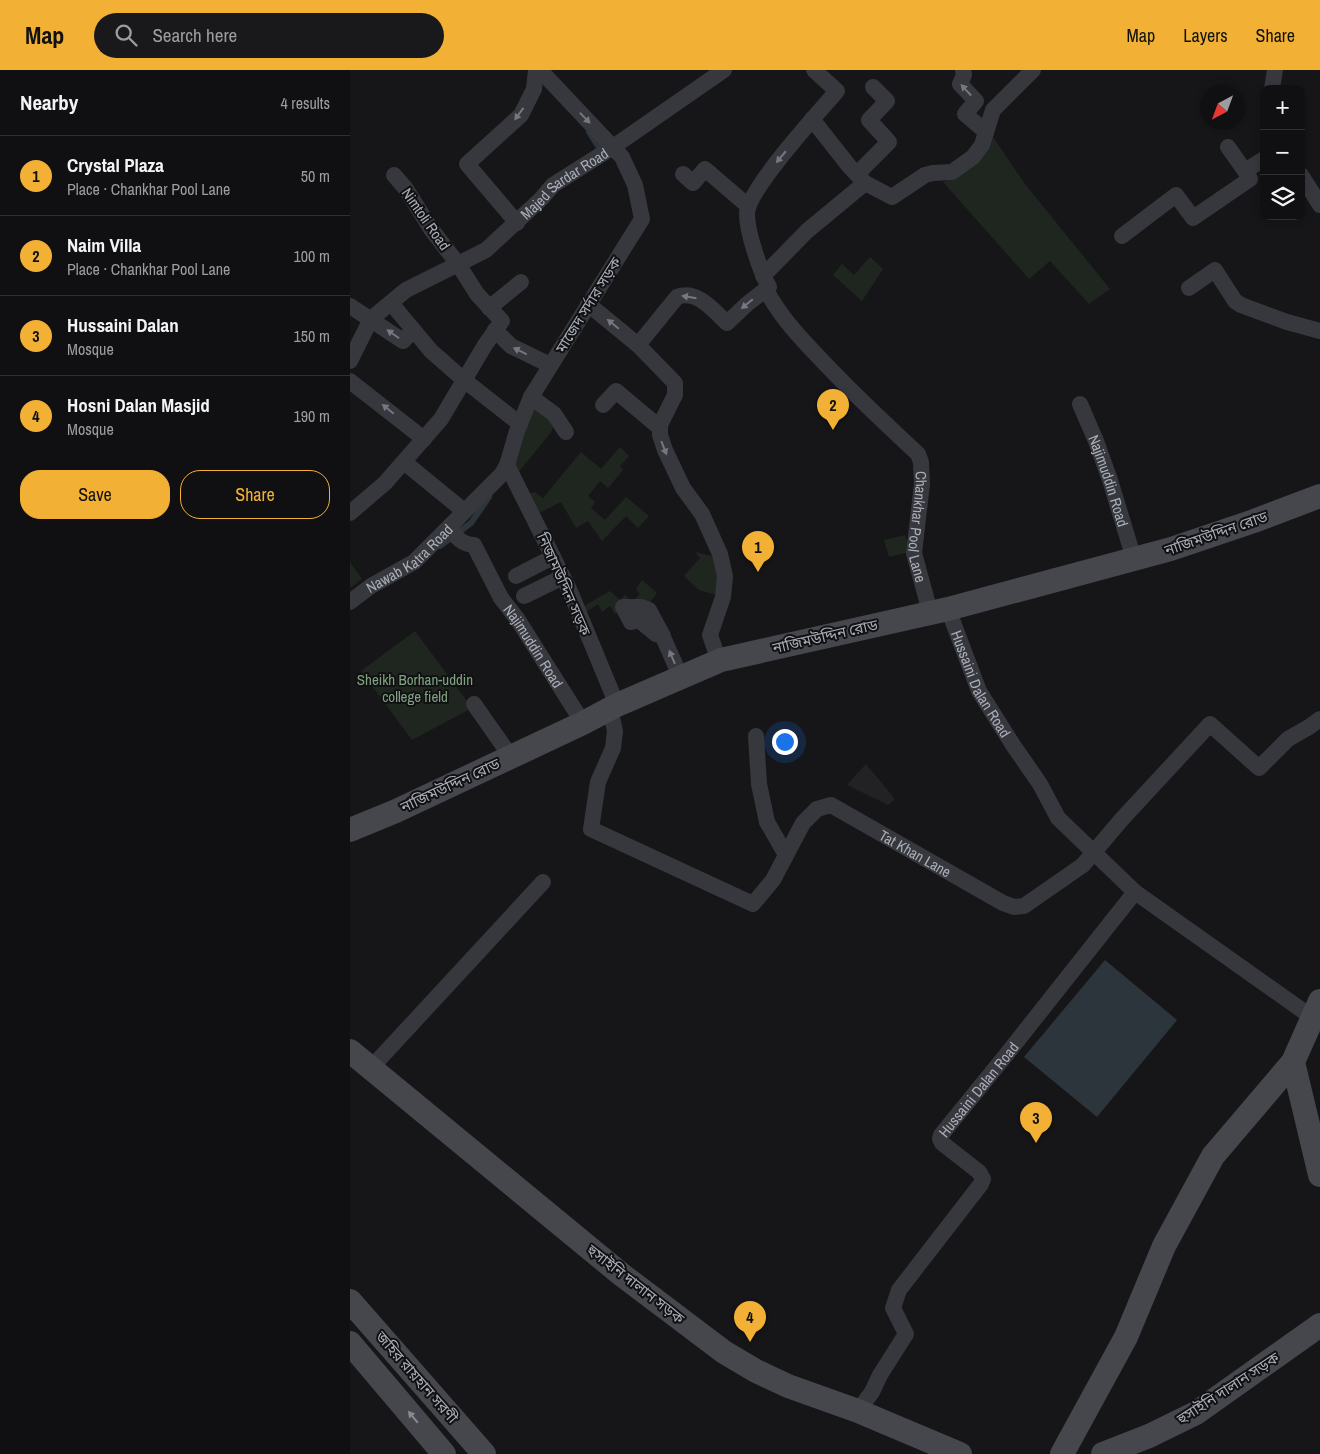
<!DOCTYPE html>
<html lang="en">
<head>
<meta charset="utf-8">
<style>
  body { margin:0; font-family:"Archivo Narrow","Noto Sans Bengali",sans-serif; background:#19191b; color:#f1f3f6 }
  .controls { position:absolute; right:15px; top:15px; display:grid; overflow:hidden; border-radius:10px; box-shadow:0 2px 8px #0003 }
  .controls button { width:45px; height:45px; display:grid; place-items:center; padding:0; border:0; border-bottom:1px solid #303032; background:#101012; color:#f1f3f6; font:25px sans-serif }
  .compass { position:absolute; left:850px; top:15px; width:45px; height:45px; border-radius:50%; background:#101012; box-shadow:0 2px 8px #0003; rotate:221deg }
  .you { position:absolute; left:434px; top:671px; width:18px; height:18px; margin:-12px; border:4px solid #fff; border-radius:50%; background:#1a73e8; box-shadow:0 0 0 8px #1a73e833 }
  .badge { display:grid; place-items:center; width:32px; height:32px; border-radius:50%; background:#f2b134; color:#111; font-size:16px; font-weight:700 }
  .pin { position:absolute; translate:-50% -41px; filter:drop-shadow(0 1px 2px #0008) }
  .pin::after { content:''; position:absolute; top:26px; width:18px; height:15px; background:inherit; clip-path:polygon(0 0,100% 0,50% 100%) }
  .list { margin:0; padding:0; list-style:none }
  h2 { display:flex; justify-content:space-between; align-items:center; height:65px; margin:0; padding:0 20px; font-size:21px }
  h2 small { font-size:16px; font-weight:400; color:#9c9d9f }
  .list li { display:grid; grid-template-columns:32px 1fr auto; gap:15px; align-items:center; box-sizing:border-box; height:80px; padding:0 20px; border-top:1px solid #303032 }
  .list b { display:block; font-size:19px; white-space:nowrap }
  .list p { margin:0; font-size:16px; white-space:nowrap; color:#9c9d9f }
  .list em { font-size:16px; font-style:normal; color:#9c9d9f }
  .actions { display:flex; gap:10px; padding:15px 20px }
  .actions a { flex:1; padding:11px 0; border:1px solid #f2b134; border-radius:20px; text-align:center; font-size:18px; color:#f2b134 }
  .actions .main { background:#f2b134; color:#111 }
  .icon { flex:none; width:28px; height:28px; fill:none; stroke:currentColor; stroke-width:2; stroke-linecap:round; stroke-linejoin:round }
  .map { position:relative; flex:none; width:970px; height:1384px; overflow:hidden }
  header { display:flex; align-items:center; gap:30px; box-sizing:border-box; height:70px; padding:0 25px; background:#f2b134; color:#111 }
  header strong { font-size:24px }
  nav { display:flex; gap:28px; margin-inline-start:auto; font-size:18px }
  .search { width:350px; height:45px; background:#19191b; display:flex; align-items:center; gap:12px; box-sizing:border-box; padding:0 18px; border-radius:28px; color:#9c9d9f; font-size:19px }
  main { display:flex }
  aside { flex:1; background:#101012 }
  .map>svg:first-child { display:block }
  .built { fill:#222225 }
  .green { fill:#1e261f }
  .water { fill:#2c353c }
  .lines { fill:none; stroke-linecap:round; stroke-linejoin:round }
  .stream { stroke:#2c353c; stroke-width:6 }
  .street { stroke:#37383d; stroke-width:16 }
  .secondary { stroke:#45474d; stroke-width:24 }
  .oneway { fill:#757881 }
  .oneway2 { fill:#858993 }
  .labels { text-anchor:middle; dominant-baseline:central; stroke-width:4; stroke-linejoin:round; paint-order:stroke }
  .street-label { font-size:15px; fill:#a8adb8; stroke:#111113 }
  .park-label { font-size:15px; fill:#7fa381; stroke:#111113 }
</style>
</head>
<body>
<header>
<strong>Map</strong>
<div class="search"><svg class="icon" aria-label="search" viewBox="0 0 24 24"><circle cx="10" cy="10" r="6"/><path d="M15 15l6 6"/></svg>Search here</div>
<nav><a>Map</a><a>Layers</a><a>Share</a></nav>
</header>
<main>
<aside>
<h2>Nearby<small>4 results</small></h2>
<ul class="list">
<li><span class="badge">1</span><div><b>Crystal Plaza</b><p>Place · Chankhar Pool Lane</p></div><em>50 m</em></li>
<li><span class="badge">2</span><div><b>Naim Villa</b><p>Place · Chankhar Pool Lane</p></div><em>100 m</em></li>
<li><span class="badge">3</span><div><b>Hussaini Dalan</b><p>Mosque</p></div><em>150 m</em></li>
<li><span class="badge">4</span><div><b>Hosni Dalan Masjid</b><p>Mosque</p></div><em>190 m</em></li>
</ul>
<div class="actions"><a class="main">Save</a><a>Share</a></div>
</aside>
<div class="map">
<svg width="970" height="1384" viewBox="0 0 970 1384">
  <rect width="100%" height="100%" fill="#161618"/>
  <polygon class="built" points="516,694 545,729 538,735 497,715"/>
  <g class="green">
    <polygon points="641,64 675,114 760,219 739,234 700,191 679,209 593,112 607,107"/>
    <polygon points="520,187 533,199 512,231 483,205 492,194 504,205"/>
    <polygon points="183,334 204,349 202,361 167,404 161,393"/>
    <polygon points="270,377 279,386 270,396 273,400 258,418 250,411 238,426 245,432 241,438 255,450 276,427 299,446 288,458 276,446 252,471 238,451 226,458 211,432 187,444 178,424 185,422 193,428 231,382 251,399"/>
    <polygon points="555,465 560,482 539,487 534,470"/>
    <polygon points="345,482 366,487 371,506 366,525 349,520 334,506 350,488"/>
    <polygon points="0,492 12,509 0,518"/>
    <polygon points="292,510 307,523 298,535 272,539 265,544 260,536 252,542 248,534 235,543 234,536 260,521 270,530 275,525 282,532 290,524 286,519"/>
    <polygon points="65,561 122,638 62,670 11,601"/>
  </g>
  <polygon class="water" points="755,890 827,950 747,1047 674,987"/>
  <g class="lines">
    <g class="stream">
      <polyline points="239,62 252,82"/>
      <polyline points="90,476 121,453 139,427"/>
    </g>
    <g class="street">
      <polyline points="613,0 614,5 610,14 626,31 615,44 636,62"/>
      <polyline points="922,19 925,0"/>
      <polyline points="462,49 499,96 515,113 542,127 575,105 583,103 602,102 623,87 632,75 643,40 683,0"/>
      <polyline points="878,77 895,101 914,89"/>
      <polyline points="333,104 343,113 355,99 398,136"/>
      <polyline points="507,104 539,72 519,50 537,31 523,17"/>
      <polyline points="951,105 970,135"/>
      <polyline points="167,153 117,94 171,45 184,19 186,0"/>
      <polyline points="772,166 826,125 843,148 900,109 895,101"/>
      <polyline points="413,206 457,161 515,113"/>
      <polyline points="839,218 865,200 885,231 891,235 937,252 970,261"/>
      <path id="s1" d="M416 220C434 253 458 276 484 303 511 331 539 357 568 384L571 392 572 414 564 483 580 542"/>
      <polyline points="41,233 81,281 114,310 170,354"/>
      <polyline points="238,234 288,275"/>
      <polyline points="0,236 53,271 63,260"/>
      <polyline points="139,238 171,212"/>
      <polyline points="145,260 161,276 200,295"/>
      <path id="s2" d="M0 291 21 249 56 220 136 180 191 129 203 115 263 77 374 0"/>
      <polyline points="0,311 74,369"/>
      <polyline points="181,327 204,344 216,362"/>
      <path id="s3" d="M730 334 746 371 760 410 784 489"/>
      <polyline points="253,335 266,321 309,357"/>
      <polyline points="54,392 114,441"/>
      <polyline points="157,395 219,519 267,635"/>
      <polyline points="0,443 35,413 91,349 135,275 152,251 127,224 108,194 81,159 56,119 44,105"/>
      <path id="s4" d="M100 456C105 468 112 474 124 475L151 528 168 550 233 653"/>
      <polyline points="166,506 203,487"/>
      <polyline points="174,526 213,507"/>
      <path id="s5" d="M0 532 21 516 64 492 152 404 157 395 167 361 181 327 292 149 285 115 272 87 190 0"/>
      <path id="s6" d="M598 539 629 621 663 675 690 714 708 748 785 822 963 948"/>
      <polyline points="313,566 306,564 289,550 281,552 273,537 291,537 299,540 313,566 313,567 331,608"/>
      <path d="M369 591 360 565 373 527 375 506 370 484 352 444 333 418 315 380 310 365V355L325 325V313L288 275 327 227C347 219 364 241 377 253L397 234 419 217C410 201 397 162 397 144 397 120 469 42 487 21L464 0"/>
      <polyline points="124,634 161,687"/>
      <path id="s7" d="M260 639 265 661 263 678 248 712 241 759 403 834 423 810 453 753 467 739 481 735 653 833 664 837 674 836 733 795 772 749 860 654 909 698 938 669 959 657 970 649"/>
      <polyline points="406,666 409,714 417,752 436,785"/>
      <polyline points="21,998 193,812"/>
      <path id="s8" d="M508 1341 522 1322 530 1305 556 1264 543 1238 549 1220 631 1114 633 1109 629 1102 592 1073 590 1069 591 1065 656 985 785 822"/>
    </g>
    <g class="secondary">
      <polyline points="0,760 46,741 233,653 267,635 371,590 598,539 821,479 904,451 970,426"/>
      <polyline points="0,981 272,1205 374,1282 406,1301 438,1316 508,1341 610,1384"/>
      <polyline points="943,992 970,1105"/>
      <polyline points="0,1231 134,1384"/>
      <polyline points="0,1273 94,1384"/>
      <polyline points="712,1384 776,1267 814,1176 863,1086 943,992 970,931"/>
      <polyline points="753,1384 799,1366 846,1343 970,1255"/>
    </g>
  </g>
  <defs><path id="oneway-solid" d="M-6-.8H1V-3.2L6.5 0L1 3.2V.8H-6Z" transform="scale(1.25)"/></defs>
  <g class="oneway">
    <use href="#oneway-solid" transform="translate(616 20) rotate(-133)"/>
    <use href="#oneway-solid" transform="translate(169 44) rotate(126)"/>
    <use href="#oneway-solid" transform="translate(235 48) rotate(46)"/>
    <use href="#oneway-solid" transform="translate(431 87) rotate(130)"/>
    <use href="#oneway-solid" transform="translate(339 227) rotate(-171)"/>
    <use href="#oneway-solid" transform="translate(397 234) rotate(141)"/>
    <use href="#oneway-solid" transform="translate(263 254) rotate(-141)"/>
    <use href="#oneway-solid" transform="translate(43 264) rotate(-145)"/>
    <use href="#oneway-solid" transform="translate(170 281) rotate(-154)"/>
    <use href="#oneway-solid" transform="translate(38 339) rotate(-141)"/>
    <use href="#oneway-solid" transform="translate(314 378) rotate(69)"/>
    <use href="#oneway-solid" transform="translate(322 587) rotate(-113)"/>
  </g>
  <use class="oneway2" href="#oneway-solid" transform="translate(63 1347) rotate(-130)"/>
  <g class="labels">
    <g class="street-label">
      <text stroke="none"><textPath href="#s2" startOffset="285">Majed Sardar Road</textPath></text>
      <text transform="translate(76 149) rotate(55)">Nimtoli Road</text>
      <text transform="translate(238 235) rotate(-58)">মাজেদ সর্দার সড়ক</text>
      <text stroke="none"><textPath href="#s3" startOffset="82">Najimuddin Road</textPath></text>
      <text stroke="none"><textPath href="#s1" startOffset="298">Chankhar Pool Lane</textPath></text>
      <text transform="translate(866 463) rotate(-19)">নাজিমউদ্দিন রোড</text>
      <text stroke="none"><textPath href="#s5" startOffset="74">Nawab Katra Road</textPath></text>
      <text transform="translate(214 514) rotate(66)">নিজামউদ্দিন সড়ক</text>
      <text transform="translate(475 566) rotate(-13)">নাজিমউদ্দিন রোড</text>
      <text stroke="none"><textPath href="#s4" startOffset="150">Najimuddin Road</textPath></text>
      <text stroke="none"><textPath href="#s6" startOffset="82">Hussaini Dalan Road</textPath></text>
      <text transform="translate(100 715) rotate(-25)">নাজিমউদ্দিন রোড</text>
      <text stroke="none"><textPath href="#s7" startOffset="530">Tat Khan Lane</textPath></text>
      <text stroke="none"><textPath href="#s8" startOffset="401">Hussaini Dalan Road</textPath></text>
      <text transform="translate(286 1214) rotate(38)">হুসাইনি দালান সড়ক</text>
      <text transform="translate(67 1307) rotate(49)">জহির রায়হান সরণী</text>
      <text transform="translate(878 1318) rotate(-33)">হুসাইনি দালান সড়ক</text>
    </g>
    <g class="park-label">
      <text x="65" y="609">Sheikh Borhan-uddin<tspan x="65" dy="17">college field</tspan></text>
    </g>
  </g>
</svg>
<div class="controls">
<button>+</button>
<button>−</button>
<button><svg class="icon" aria-label="layers" viewBox="0 0 24 24"><path d="M12 4l9 5-9 5-9-5zM3 14l9 5 9-5"/></svg></button>
</div>
<svg class="compass" viewBox="-18 -18 36 36"><path d="M0-13l5 13h-10z" fill="#e53935"/><path d="M0 13l5-13h-10z" fill="#9c9d9f"/></svg>
<div class="you"></div>
<div class="pin badge" style="left:408px;top:502px">1</div>
<div class="pin badge" style="left:483px;top:360px">2</div>
<div class="pin badge" style="left:686px;top:1073px">3</div>
<div class="pin badge" style="left:400px;top:1272px">4</div>
</div>
</main>
</body>
</html>
